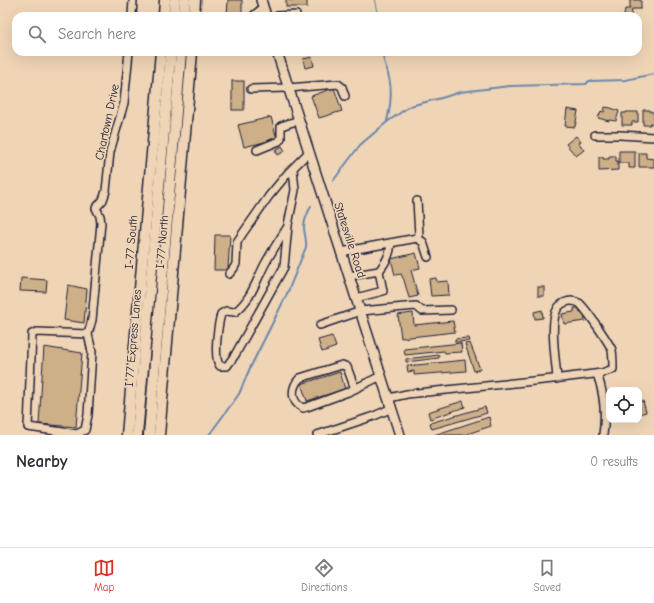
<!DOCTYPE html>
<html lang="en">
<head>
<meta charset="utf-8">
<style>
  body { margin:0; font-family:"Comic Neue",sans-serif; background:#f7f7f7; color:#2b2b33 }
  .controls { position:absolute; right:12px; bottom:12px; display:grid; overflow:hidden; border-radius:8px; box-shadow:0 4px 16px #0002 }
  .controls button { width:36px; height:36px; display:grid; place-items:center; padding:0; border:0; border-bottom:1px solid #e1e1e2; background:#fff; color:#2b2b33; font:20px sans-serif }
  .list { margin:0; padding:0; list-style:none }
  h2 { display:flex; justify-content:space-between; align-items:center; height:52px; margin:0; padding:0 16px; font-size:17px }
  h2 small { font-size:13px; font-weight:400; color:#7c7c81 }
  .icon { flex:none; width:22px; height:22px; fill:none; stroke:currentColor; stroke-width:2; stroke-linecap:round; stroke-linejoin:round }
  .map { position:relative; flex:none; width:654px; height:435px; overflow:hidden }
  .search { position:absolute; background:#fff; box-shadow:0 4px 16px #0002; left:12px; right:12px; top:12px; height:44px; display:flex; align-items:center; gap:10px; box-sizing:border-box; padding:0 14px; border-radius:12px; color:#7c7c81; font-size:15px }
  .sheet { height:112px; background:#fff }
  nav { display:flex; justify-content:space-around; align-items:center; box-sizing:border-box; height:56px; border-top:1px solid #e1e1e2; background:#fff; font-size:11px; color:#7c7c81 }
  nav a { display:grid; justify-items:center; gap:2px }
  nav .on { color:#d93025 }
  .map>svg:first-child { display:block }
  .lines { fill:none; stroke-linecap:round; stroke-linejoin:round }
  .stream { stroke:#6b87ac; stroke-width:2 }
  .building { fill:#cdaf88; stroke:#22223b }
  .minor-casing { stroke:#22223b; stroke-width:10 }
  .major-casing { stroke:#22223b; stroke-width:12 }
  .highway-casing { stroke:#22223b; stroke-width:13 }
  .minor { stroke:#efd5b6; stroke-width:7 }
  .major { stroke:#efd5b6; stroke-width:9 }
  .highway { stroke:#efd5b6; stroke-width:10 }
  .labels { text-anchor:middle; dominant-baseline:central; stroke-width:3.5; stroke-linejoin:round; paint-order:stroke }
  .street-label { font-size:12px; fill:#22223b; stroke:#efd5b6 }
</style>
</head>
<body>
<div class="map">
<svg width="654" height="435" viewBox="0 0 654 435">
  <rect width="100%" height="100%" fill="#efd5b6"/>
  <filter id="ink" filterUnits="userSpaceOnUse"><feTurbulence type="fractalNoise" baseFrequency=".025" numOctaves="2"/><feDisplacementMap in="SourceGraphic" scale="8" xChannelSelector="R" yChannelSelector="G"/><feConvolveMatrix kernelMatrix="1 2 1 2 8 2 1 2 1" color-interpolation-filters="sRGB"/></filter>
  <g filter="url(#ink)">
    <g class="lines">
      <g class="stream">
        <polyline points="375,0 378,16"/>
        <path d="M382 52C383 60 386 66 388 74 393 90 391 105 387 121"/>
        <polyline points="333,181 360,145 387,122 410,106 445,97 460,92 510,86 586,84 589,81 625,80 654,74"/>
        <path d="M209 435 239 394 250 368 287 294 306 247C307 240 304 234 304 227 304 220 308 212 311 206"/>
      </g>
    </g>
    <g class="building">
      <polygon points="228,0 242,0 242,16 227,16"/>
      <rect x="286" y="0" width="21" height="7"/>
      <polygon points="630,0 641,0 641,9 632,9 631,16 624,16 625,9 630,9"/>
      <polygon points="312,57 314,66 305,68 303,59"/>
      <rect x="232" y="81" width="12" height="29"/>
      <polygon points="334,88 342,111 319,118 311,96"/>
      <polygon points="605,107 611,108 619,111 616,121 609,120 609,121 598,118 601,111 604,112"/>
      <polygon points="567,109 578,111 575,127 565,126"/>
      <polygon points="643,110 650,110 650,112 654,112 654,124 650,123 650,125 643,125"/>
      <polygon points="626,112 638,112 638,122 632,122 632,125 622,125 622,113 626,113"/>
      <polygon points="271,117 277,139 244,147 238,125"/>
      <polygon points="576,136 581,142 579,143 584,150 576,156 566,144"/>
      <polygon points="282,146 285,151 278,155 275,150"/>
      <polygon points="619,151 635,151 635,168 629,168 629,163 619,163"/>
      <polygon points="639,153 646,153 646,158 654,159 654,167 639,167"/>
      <polygon points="609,156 616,156 616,161 618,161 618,170 599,171 599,157 603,157 603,159 609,159"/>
      <polygon points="215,235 230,235 228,270 214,270"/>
      <polygon points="416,253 420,268 411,270 418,296 409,298 404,280 401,274 395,275 391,259"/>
      <polygon points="21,278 47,280 46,292 20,291"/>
      <polygon points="436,278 437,282 448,281 449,295 431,296 429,279"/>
      <polygon points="68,285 87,289 84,323 64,320"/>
      <rect x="538" y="287" width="6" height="9"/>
      <polygon points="574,308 579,308 580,312 584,311 585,321 564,324 562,314 574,312"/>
      <polygon points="542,310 543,318 535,319 534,312"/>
      <polygon points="413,313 414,325 453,321 455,332 401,338 398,315"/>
      <polygon points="332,336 336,347 322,352 318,340"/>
      <polygon points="469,338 470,341 455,342 455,339"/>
      <polygon points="461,343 462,352 445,353 444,351 405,355 404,349"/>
      <polygon points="470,343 480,369 474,371 465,344"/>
      <polygon points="44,347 82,353 76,427 39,424"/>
      <polygon points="439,355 439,358 406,362 406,359"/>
      <polygon points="465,360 466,371 414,375 414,371 408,372 407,366"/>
      <polygon points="340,372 345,389 307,401 301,384"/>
      <polygon points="463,401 465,407 430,419 428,412"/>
      <polygon points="643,401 646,412 639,414 639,402"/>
      <polygon points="485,407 487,413 432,429 430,423"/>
      <polygon points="489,417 491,426 464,435 434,435"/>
    </g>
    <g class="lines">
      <defs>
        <g id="minor">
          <polyline points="132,16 133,0"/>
          <polyline points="253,16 263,8"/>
          <polyline points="277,16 296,15"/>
          <polyline points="251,89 288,88 338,84 342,87 345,96"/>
          <polyline points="595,135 620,135 654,137"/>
          <polyline points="257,150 279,141 281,138 281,126 299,120"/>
          <path d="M288 226 284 267 235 355 227 366H220C213 358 218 325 221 314L226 311 235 312C251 300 256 281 265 264 272 251 280 239 288 226V225L295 190 293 169"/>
          <polyline points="417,238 423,242 428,257"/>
          <polyline points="341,252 417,238 419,235 417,201"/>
          <path d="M379 271C386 262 390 255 391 243"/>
          <polyline points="229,274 234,268 236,264 237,242 243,233 269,196 288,173 309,152"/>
          <polyline points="349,276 379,271 383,291 356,298"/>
          <polyline points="320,325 361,311 416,306 422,311 451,310"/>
          <polyline points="88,334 37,332 32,334 28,427 77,434 85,430 88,415 92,352 88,334 92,320 101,223 100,216 96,208 103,200 106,191 110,152 124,103 129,52"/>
          <path d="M597 374C604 393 606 414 603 435"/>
          <path d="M355 389 347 367 342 365 300 378C291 387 290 402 303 408L307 407 348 392 381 376"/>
          <path d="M389 398 407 394 553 379 602 373 613 369C613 363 613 356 612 350 609 343 585 307 579 303 570 298 559 303 556 312 550 327 556 362 557 379"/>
          <polyline points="317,435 374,416 392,408"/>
        </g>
        <g id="major">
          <polyline points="261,0 266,16"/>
          <polyline points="277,52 400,435"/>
        </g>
        <g id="highway">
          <polyline points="164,16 165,0"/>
          <polyline points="174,16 175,0"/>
          <polyline points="184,16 185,0"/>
          <polyline points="194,16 195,0"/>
          <polyline points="127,435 161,52"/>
          <polyline points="137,435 171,52"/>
          <polyline points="149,435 181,52"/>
          <polyline points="159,435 192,52"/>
        </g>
      </defs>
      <use href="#minor" class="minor-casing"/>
      <use href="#major" class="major-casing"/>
      <use href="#highway" class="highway-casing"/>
      <use href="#minor" class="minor"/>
      <use href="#major" class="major"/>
      <use href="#highway" class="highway"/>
    </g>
  </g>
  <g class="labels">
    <g class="street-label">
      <text transform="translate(107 122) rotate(-78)">Chartown Drive</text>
      <text transform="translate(350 240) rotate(72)">Statesville Road</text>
      <text transform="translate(131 242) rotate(-85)">I-77 South</text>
      <text transform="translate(162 242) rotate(-85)">I-77 North</text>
      <text transform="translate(133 338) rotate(-85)">I 77 Express Lanes</text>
    </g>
  </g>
</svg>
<div class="controls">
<button><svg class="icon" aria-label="locate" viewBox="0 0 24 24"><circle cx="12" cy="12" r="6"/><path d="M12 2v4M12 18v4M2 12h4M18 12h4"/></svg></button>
</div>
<div class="search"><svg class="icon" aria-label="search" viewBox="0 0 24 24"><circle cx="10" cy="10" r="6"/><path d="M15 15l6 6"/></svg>Search here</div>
</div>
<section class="sheet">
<h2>Nearby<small>0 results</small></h2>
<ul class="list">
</ul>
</section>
<nav>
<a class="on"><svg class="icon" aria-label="map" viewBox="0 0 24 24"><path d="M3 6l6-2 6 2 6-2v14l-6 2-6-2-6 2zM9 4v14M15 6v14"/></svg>Map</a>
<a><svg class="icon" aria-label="directions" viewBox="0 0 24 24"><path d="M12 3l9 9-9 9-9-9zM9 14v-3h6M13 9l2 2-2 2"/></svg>Directions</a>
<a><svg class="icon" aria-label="saved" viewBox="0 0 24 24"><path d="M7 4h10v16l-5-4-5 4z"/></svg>Saved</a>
</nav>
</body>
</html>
